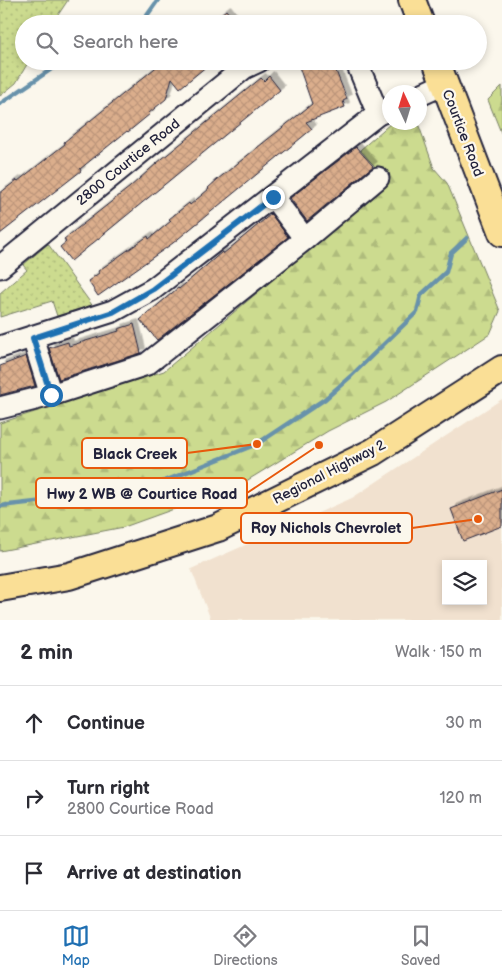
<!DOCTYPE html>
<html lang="en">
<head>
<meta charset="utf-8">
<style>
  body { margin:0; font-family:"Balsamiq Sans",sans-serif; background:#f7f7f7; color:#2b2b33 }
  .controls { position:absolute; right:15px; bottom:15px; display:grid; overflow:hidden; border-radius:0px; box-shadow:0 2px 8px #0003 }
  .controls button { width:45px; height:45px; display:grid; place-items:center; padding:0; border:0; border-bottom:1px solid #e1e1e2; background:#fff; color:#2b2b33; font:25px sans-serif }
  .compass { position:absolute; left:382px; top:85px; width:45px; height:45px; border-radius:50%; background:#fff; box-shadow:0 2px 8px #0003; rotate:356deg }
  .stop { position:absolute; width:15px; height:15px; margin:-11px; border:4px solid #1f6fb2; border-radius:50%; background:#fff }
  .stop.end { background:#1f6fb2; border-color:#fff; box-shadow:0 1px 5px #0008 }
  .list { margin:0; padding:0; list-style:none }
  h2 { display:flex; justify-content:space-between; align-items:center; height:65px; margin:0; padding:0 20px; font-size:21px }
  h2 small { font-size:16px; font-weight:400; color:#7c7c81 }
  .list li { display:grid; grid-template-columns:32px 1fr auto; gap:15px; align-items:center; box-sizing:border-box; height:75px; padding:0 20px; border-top:1px solid #e1e1e2 }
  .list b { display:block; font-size:19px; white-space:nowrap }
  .list p { margin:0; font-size:16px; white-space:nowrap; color:#7c7c81 }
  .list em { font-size:16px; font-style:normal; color:#7c7c81 }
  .icon { flex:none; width:28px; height:28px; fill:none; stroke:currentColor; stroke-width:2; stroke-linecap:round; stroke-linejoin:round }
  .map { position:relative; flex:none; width:502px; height:620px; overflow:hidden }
  .search { position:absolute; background:#fff; box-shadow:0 2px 8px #0003; left:15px; right:15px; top:15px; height:55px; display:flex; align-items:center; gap:12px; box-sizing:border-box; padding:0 18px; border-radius:28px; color:#7c7c81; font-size:19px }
  .sheet { height:290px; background:#fff }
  nav { display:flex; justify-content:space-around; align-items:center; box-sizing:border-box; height:70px; border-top:1px solid #e1e1e2; background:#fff; font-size:14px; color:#7c7c81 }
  nav a { display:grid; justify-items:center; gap:2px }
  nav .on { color:#1f6fb2 }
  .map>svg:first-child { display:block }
  .built { fill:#f1e1cf; fill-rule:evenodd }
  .forest { fill:url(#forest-firs); stroke:#777e65 }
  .park { fill:url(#park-dots); stroke:#777e65 }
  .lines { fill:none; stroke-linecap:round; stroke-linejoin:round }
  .stream { stroke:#6792ab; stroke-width:4.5 }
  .building { fill:url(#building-cross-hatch); stroke:#22223b; filter:url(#shadow) }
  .minor-casing { stroke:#22223b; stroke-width:25 }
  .major-casing { stroke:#22223b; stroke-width:30 }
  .minor { stroke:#fbf7ec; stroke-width:21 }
  .major { stroke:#fadf96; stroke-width:26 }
  .route { stroke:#1f6fb2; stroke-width:6 }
  .labels { text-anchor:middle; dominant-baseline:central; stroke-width:4.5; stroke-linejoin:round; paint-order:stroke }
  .street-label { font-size:14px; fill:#22223b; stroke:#fbf7ec }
  .leader { fill:none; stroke:#e8590c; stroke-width:2 }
  .callout-dot { fill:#e8590c; stroke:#fbf7ec; stroke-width:2 }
  .callout { fill:#fbf7ec; stroke:#e8590c; stroke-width:2 }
  .callout-label { font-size:15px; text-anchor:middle; font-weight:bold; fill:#22223b }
</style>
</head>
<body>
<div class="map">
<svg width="502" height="620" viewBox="0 0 502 620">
  <defs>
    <pattern id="forest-firs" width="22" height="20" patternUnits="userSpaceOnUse" patternTransform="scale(1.25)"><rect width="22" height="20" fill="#ccdb8f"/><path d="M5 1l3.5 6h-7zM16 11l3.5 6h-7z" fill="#afbc7c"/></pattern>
    <pattern id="park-dots" width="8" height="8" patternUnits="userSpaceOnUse" patternTransform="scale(1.25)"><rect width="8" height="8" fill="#ccdb8f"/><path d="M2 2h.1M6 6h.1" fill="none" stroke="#afbc7c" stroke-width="1.8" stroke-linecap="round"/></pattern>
    <pattern id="building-cross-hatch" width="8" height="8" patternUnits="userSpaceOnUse" patternTransform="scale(1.25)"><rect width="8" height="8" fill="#dbae8c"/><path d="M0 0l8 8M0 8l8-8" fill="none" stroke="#bc957a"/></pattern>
    <filter id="shadow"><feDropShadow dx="4.5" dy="-4.5" stdDeviation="0" flood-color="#0004"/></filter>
  </defs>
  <rect width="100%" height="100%" fill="#fbf7ec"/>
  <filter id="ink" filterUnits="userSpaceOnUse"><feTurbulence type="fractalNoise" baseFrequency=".02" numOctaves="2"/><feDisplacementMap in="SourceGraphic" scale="10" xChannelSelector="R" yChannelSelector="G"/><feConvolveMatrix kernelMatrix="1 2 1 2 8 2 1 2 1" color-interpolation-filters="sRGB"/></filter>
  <g filter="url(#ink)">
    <path class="built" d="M502 399V620H211L191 569 352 498ZM446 564H483V601H446Z"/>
    <g class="forest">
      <polygon points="502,86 502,135 488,100"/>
      <polygon points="391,123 418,123 434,168 447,183 500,311 490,334 386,402 328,431 238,486 124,527 0,551 0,423 164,371 389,182 360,150"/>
    </g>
    <g class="park">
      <polygon points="0,0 68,0 52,24 24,24 24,61 29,61 16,83 0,96"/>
      <polygon points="48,244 92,305 57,316 52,301 0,317 0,293 27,270 23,265"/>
    </g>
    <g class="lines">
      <g class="stream">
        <polyline points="141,24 158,0"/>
        <polyline points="0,104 53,68 78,61"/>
        <polyline points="0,506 142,490 257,444 325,399 351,376 417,312 421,295 446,272 451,253 467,238"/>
      </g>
    </g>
    <g class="building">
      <polygon points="226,10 237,24 209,24"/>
      <polygon points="158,61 213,61 180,88 172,78 166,99 149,113 150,114 128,132 127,131 80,169 81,171 0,234 0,193 17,180 18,181 65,144 64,142 160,64"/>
      <polygon points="305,61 332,61 347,99 343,101 345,107 306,122 312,129 173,243 98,296 88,281 99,273 98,271 148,236 149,239 171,221 169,219 189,203 190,205 209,189 208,188 218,179 312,104 298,64"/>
      <polygon points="269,76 280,90 71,261 60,247 66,242 64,239 130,187 157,163 261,78 264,81"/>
      <polygon points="356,147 373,166 307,221 290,198"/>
      <polygon points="271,214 288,237 157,340 140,320 178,288 179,289 222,252 223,254"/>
      <polygon points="134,324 141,353 59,379 49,348 68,342 69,346 119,331 118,329"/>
      <polygon points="26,356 35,386 0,395 0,366"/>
      <polygon points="502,489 502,526 463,541 451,509"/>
    </g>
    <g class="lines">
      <defs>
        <g id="minor">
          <polyline points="356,61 378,114"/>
          <polyline points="420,95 444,84"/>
          <polyline points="273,197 305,239"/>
          <polyline points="0,267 244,68 259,61"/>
          <polyline points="33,338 51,395"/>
          <polyline points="0,347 113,311 153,289 378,114 390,109"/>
          <polyline points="0,408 51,395 147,364 305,239 378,178"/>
        </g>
        <g id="major">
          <polyline points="412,0 421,24"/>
          <polyline points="436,61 502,233"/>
          <polyline points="0,588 69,576 218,528 373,452 502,369"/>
        </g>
      </defs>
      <use href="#minor" class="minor-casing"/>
      <use href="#major" class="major-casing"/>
      <use href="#minor" class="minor"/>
      <use href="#major" class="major"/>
    </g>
  </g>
  <g class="lines" filter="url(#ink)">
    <polyline class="route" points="51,395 33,338 113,312 153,289 273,197"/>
  </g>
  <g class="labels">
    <g class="street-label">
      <text transform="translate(463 133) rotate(69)">Courtice Road</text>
      <text transform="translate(128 162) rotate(-39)">2800 Courtice Road</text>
      <text transform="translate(329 472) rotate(-27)">Regional Highway 2</text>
    </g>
  </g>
  <path class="leader" d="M257 444L187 453M319 445L247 493M478 519L412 528"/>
  <g class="callout-dot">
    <circle cx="257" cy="444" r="5"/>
    <circle cx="319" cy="445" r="5"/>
    <circle cx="478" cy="519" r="5"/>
  </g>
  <g class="callout">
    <rect x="82" y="438" width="105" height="30" rx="5"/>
    <rect x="36" y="478" width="211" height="30" rx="5"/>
    <rect x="241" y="513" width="171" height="30" rx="5"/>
  </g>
  <g class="callout-label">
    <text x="135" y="459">Black Creek</text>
    <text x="142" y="499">Hwy 2 WB @ Courtice Road</text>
    <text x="326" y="533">Roy Nichols Chevrolet</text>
  </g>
</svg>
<div class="controls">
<button><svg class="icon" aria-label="layers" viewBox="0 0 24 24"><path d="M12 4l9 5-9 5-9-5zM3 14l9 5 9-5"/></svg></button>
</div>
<svg class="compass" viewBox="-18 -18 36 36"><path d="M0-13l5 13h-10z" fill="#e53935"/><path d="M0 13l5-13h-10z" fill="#7c7c81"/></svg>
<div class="stop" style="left:51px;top:395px"></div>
<div class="stop end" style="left:273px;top:197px"></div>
<div class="search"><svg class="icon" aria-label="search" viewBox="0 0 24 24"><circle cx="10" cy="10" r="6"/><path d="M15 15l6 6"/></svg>Search here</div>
</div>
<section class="sheet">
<h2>2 min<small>Walk · 150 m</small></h2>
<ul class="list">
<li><svg class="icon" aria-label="ahead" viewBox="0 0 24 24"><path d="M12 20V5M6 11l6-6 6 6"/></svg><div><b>Continue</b></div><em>30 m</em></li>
<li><svg class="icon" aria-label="right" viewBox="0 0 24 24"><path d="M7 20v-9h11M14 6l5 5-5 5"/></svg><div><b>Turn right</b><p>2800 Courtice Road</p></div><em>120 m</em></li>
<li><svg class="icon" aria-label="arrive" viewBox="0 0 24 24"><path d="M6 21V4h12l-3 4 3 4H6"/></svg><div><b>Arrive at destination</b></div></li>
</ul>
</section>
<nav>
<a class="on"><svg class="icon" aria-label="map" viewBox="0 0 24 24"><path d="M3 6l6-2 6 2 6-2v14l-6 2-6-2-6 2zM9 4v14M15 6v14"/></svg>Map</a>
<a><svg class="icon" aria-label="directions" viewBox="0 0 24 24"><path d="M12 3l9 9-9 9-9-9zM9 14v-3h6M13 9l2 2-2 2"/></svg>Directions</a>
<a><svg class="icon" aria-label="saved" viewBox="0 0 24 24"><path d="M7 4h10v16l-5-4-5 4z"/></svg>Saved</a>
</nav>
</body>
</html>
